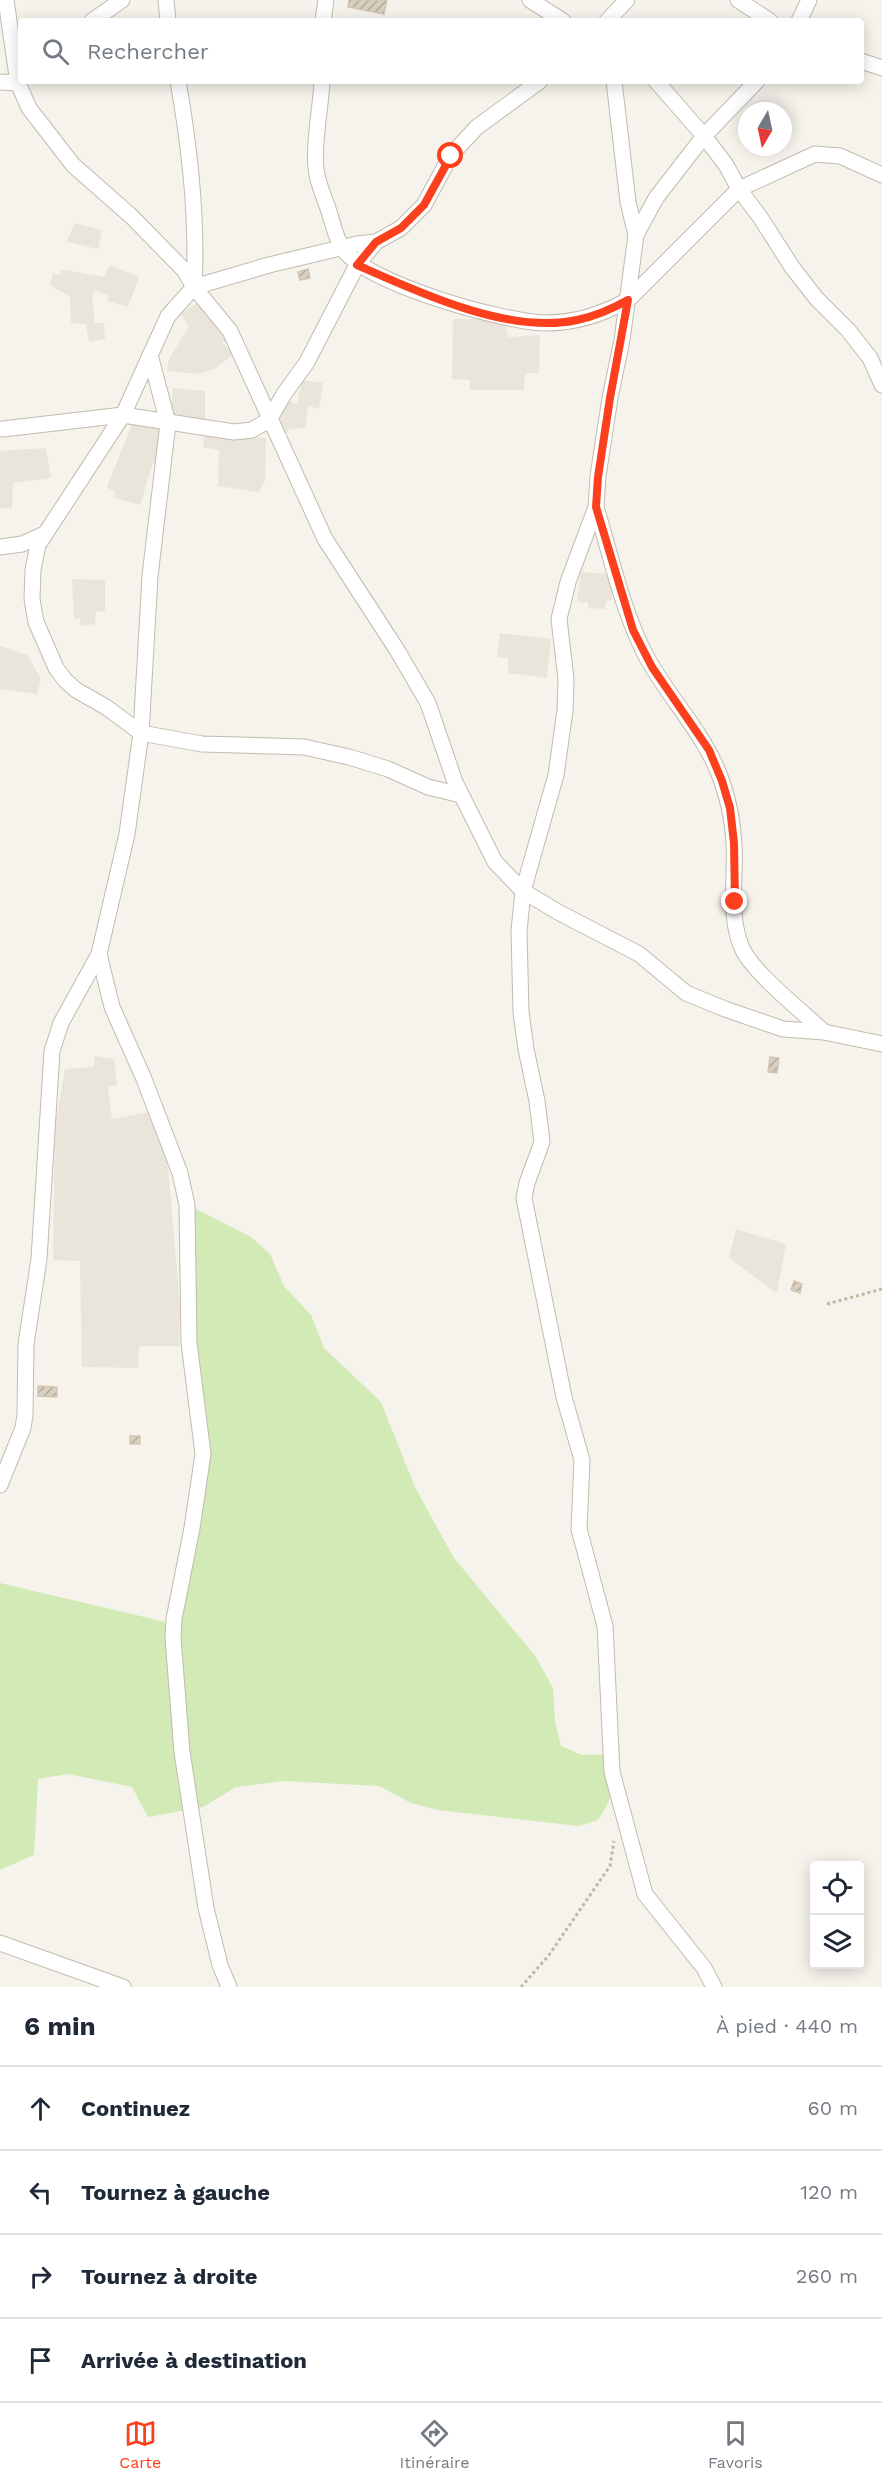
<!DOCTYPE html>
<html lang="fr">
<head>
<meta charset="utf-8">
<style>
  body { margin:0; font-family:"Work Sans",sans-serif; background:#f2f2f3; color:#1f2937 }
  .controls { position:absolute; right:18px; bottom:18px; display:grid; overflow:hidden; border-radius:6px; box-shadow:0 3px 15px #0003 }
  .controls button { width:54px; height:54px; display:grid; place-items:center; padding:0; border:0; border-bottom:2px solid #e0e1e3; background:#fff; color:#1f2937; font:30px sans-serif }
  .compass { position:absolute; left:738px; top:102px; width:54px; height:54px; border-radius:50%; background:#fff; box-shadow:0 3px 15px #0003; rotate:189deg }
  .stop { position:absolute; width:18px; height:18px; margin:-14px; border:4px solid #fc3f1d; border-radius:50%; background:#fff }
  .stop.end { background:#fc3f1d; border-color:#fff; box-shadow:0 2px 6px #0008 }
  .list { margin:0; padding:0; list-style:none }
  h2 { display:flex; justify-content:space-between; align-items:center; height:78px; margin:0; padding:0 24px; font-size:26px }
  h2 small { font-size:20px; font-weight:400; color:#747a83 }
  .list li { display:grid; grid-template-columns:39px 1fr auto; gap:18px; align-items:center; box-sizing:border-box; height:84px; padding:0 24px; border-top:2px solid #e0e1e3 }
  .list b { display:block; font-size:22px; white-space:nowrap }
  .list em { font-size:20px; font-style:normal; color:#747a83 }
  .icon { flex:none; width:33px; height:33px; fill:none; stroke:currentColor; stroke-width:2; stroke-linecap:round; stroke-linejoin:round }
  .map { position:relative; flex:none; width:882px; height:1987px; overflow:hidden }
  .search { position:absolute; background:#fff; box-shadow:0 3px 15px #0003; left:18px; right:18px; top:18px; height:66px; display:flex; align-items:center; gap:15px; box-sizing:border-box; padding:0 21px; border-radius:6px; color:#747a83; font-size:22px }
  .sheet { height:414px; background:#fff }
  nav { display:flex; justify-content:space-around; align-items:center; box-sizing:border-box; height:84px; border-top:2px solid #e0e1e3; background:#fff; font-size:16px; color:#747a83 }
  nav a { display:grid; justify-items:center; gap:3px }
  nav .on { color:#fc3f1d }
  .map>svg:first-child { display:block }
  .residential { fill:#eae5da }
  .green { fill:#d2eab5 }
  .building { fill:url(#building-hatch); stroke:#d3c7b4; stroke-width:1.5 }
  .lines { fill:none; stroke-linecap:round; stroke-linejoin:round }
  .minor-casing { stroke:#c2bbae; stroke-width:17 }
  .path { stroke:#c4b79f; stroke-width:3; stroke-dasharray:3 3; stroke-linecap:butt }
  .minor { stroke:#fff; stroke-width:15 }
  .route { stroke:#fc3f1d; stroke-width:8 }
</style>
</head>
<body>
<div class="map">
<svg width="882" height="1987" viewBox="0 0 882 1987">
  <defs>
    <pattern id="building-hatch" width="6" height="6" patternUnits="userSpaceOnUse" patternTransform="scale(1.5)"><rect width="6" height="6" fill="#d8cfc1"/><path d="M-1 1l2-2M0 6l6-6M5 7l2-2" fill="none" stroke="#b1aa9e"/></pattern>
  </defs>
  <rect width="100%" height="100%" fill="#f6f3ec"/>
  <g class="residential">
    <polygon points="74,223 102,230 98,249 67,242"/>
    <polygon points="110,265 139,277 128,307 107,301 109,296 95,290 92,299 95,323 104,323 105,339 89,342 86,324 71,323 70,296 49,285 53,273 60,275 61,269 104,277"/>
    <polygon points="204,298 231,337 222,342 233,355 214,369 198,374 167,371 169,359 189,326 181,314"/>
    <polygon points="453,319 504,319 508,337 540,335 539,373 525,373 524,390 470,390 470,380 452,379"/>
    <polygon points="302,380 323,383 319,409 308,406 305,428 289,429 287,433 278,431 278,414 284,400 297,404"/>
    <polygon points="173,388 205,391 205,422 171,420"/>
    <polygon points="134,419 165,424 162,464 153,463 140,505 114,498 115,492 107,487"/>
    <polygon points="205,434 266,438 265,481 258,492 218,486 219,450 203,447"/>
    <polygon points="46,448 51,478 13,483 12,509 0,508 0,451"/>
    <polygon points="581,572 613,574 612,600 606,601 605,609 588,608 588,603 577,602"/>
    <polygon points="72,579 105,580 105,611 96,612 95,624 81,626 80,618 74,619"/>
    <polygon points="500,633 551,639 547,678 508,673 508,658 497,657"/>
    <polygon points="0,646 27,655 41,679 37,694 0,689"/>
    <polygon points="95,1056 114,1059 117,1085 108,1087 112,1119 151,1112 168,1166 180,1306 179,1346 139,1346 138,1368 82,1367 80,1261 53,1260 55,1126 65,1069 93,1067"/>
    <polygon points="736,1229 786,1244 777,1293 729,1258"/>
  </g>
  <path class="green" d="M188 1205 251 1237 270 1254 284 1286 311 1315 324 1348 381 1402 415 1487 454 1558 536 1657 553 1688 555 1721 561 1746 582 1755 614 1754C615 1785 615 1795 598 1820L579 1826 438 1810 411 1803 379 1786 283 1781 236 1787 203 1807 148 1817 132 1787 68 1774 38 1779 34 1855 0 1870V1583L174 1624 202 1474Z"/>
  <g class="building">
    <polygon points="349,0 387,0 384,14 348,7"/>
    <polygon points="308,269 310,278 300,280 298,272"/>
    <polygon points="770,1057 779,1058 777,1073 768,1072"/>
    <polygon points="794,1281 802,1284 800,1293 791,1290"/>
    <polygon points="38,1386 57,1387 57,1397 38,1396"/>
    <rect x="130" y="1436" width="10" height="8"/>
  </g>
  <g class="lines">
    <defs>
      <g id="minor">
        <polyline points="6,0 18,83 29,108 73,165 131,216 184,270 194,287 230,331 325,539 397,650 428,703 455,782 495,862 523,891 558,912 639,954 686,993 725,1009 783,1029 824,1032 882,1044"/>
        <polyline points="166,0 168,21"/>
        <polyline points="530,0 563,21"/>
        <polyline points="738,0 770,21"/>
        <polyline points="92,21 122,0"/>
        <polyline points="323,21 326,0"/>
        <polyline points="607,21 627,0"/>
        <polyline points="799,21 809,0"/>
        <polyline points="861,61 882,68"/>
        <path d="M178 81C190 149 198 217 194 287L269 265 357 244 376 242"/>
        <path d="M322 81C321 107 313 142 316 168 317 184 326 200 330 215 334 227 336 239 343 249 367 284 503 322 546 323 576 323 603 314 628 300L739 189 815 154 840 156 882 175"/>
        <polyline points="614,81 628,202 636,235 622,340 610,398 598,476 596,507 568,582 559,619 566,679 565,711 556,775 523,891 519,931 521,1012 526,1049 537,1101 542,1142 527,1183 524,1198 564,1397 582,1460 579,1529 605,1626 612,1772 645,1894 704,1968 714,1987"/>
        <polyline points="656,81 704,136 726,165 739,189 760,217 792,267 816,298 848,330 870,358 882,385"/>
        <polyline points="0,82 18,83 21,80"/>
        <polyline points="636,235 656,198 704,136 757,81"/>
        <polyline points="194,287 168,316 123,415 38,545 33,570 32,599 36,622 56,668 65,680 76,690 106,707 141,733 202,744 304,747 349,757 388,769 428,787 461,795"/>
        <polyline points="3,429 123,415 234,432 252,430 269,420 284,394 307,362 357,265 376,242 401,228 424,205 451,155 477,127 540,81"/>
        <path d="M596 507C611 556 622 609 645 654 668 698 706 734 722 782 729 802 733 823 734 844 736 877 728 917 742 948 753 973 803 1012 824 1032"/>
        <polyline points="0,547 22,544 42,535"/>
        <polyline points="99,954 112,1007 144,1079 180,1173 187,1205 189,1343 203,1454 192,1528 174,1619 173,1638 182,1752 206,1908 220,1965 229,1987"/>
        <polyline points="0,1485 23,1428 25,1415 26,1344 39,1259 52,1051 61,1023 99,954 127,834 141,733 150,576 168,423 150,355"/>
        <polyline points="0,1943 123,1987"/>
      </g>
    </defs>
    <use href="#minor" class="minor-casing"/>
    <g class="path">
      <polyline points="827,1304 882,1289"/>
      <polyline points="521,1987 549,1955 610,1866 614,1841"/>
    </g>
    <use href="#minor" class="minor"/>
  </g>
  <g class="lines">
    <path class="route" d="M451 156 424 205 401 228 376 242 357 265C418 292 509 335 577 320 596 316 612 309 628 300L610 398 598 477 596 507 633 630 652 667 709 750 722 781 730 808 734 843 735 902"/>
  </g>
</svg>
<div class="controls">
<button><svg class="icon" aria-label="locate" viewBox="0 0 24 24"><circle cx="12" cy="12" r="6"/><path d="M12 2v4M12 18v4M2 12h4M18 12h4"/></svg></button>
<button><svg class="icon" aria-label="layers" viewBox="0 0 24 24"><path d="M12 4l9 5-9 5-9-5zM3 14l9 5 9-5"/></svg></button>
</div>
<svg class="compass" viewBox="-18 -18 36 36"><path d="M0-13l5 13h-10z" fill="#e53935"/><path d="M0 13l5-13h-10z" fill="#747a83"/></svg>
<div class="stop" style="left:451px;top:156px"></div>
<div class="stop end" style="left:735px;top:902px"></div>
<div class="search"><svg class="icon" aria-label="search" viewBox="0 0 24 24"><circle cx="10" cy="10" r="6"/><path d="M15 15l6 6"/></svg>Rechercher</div>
</div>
<section class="sheet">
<h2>6 min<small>À pied · 440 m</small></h2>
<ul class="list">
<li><svg class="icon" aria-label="ahead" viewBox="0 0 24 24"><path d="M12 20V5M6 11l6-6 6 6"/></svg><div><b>Continuez</b></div><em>60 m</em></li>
<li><svg class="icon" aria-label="left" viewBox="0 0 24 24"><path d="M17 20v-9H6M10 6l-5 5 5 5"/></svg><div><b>Tournez à gauche</b></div><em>120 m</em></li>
<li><svg class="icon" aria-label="right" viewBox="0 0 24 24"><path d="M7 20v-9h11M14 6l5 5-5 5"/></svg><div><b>Tournez à droite</b></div><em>260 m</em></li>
<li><svg class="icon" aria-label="arrive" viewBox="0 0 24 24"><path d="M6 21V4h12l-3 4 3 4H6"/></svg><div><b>Arrivée à destination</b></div></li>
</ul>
</section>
<nav>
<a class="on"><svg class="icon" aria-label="map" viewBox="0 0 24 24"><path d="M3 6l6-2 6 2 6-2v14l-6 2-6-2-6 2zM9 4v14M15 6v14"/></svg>Carte</a>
<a><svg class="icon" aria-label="directions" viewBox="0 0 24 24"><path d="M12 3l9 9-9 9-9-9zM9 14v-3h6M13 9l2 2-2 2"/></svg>Itinéraire</a>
<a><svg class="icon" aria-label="saved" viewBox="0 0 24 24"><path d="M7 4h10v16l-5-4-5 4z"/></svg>Favoris</a>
</nav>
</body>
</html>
